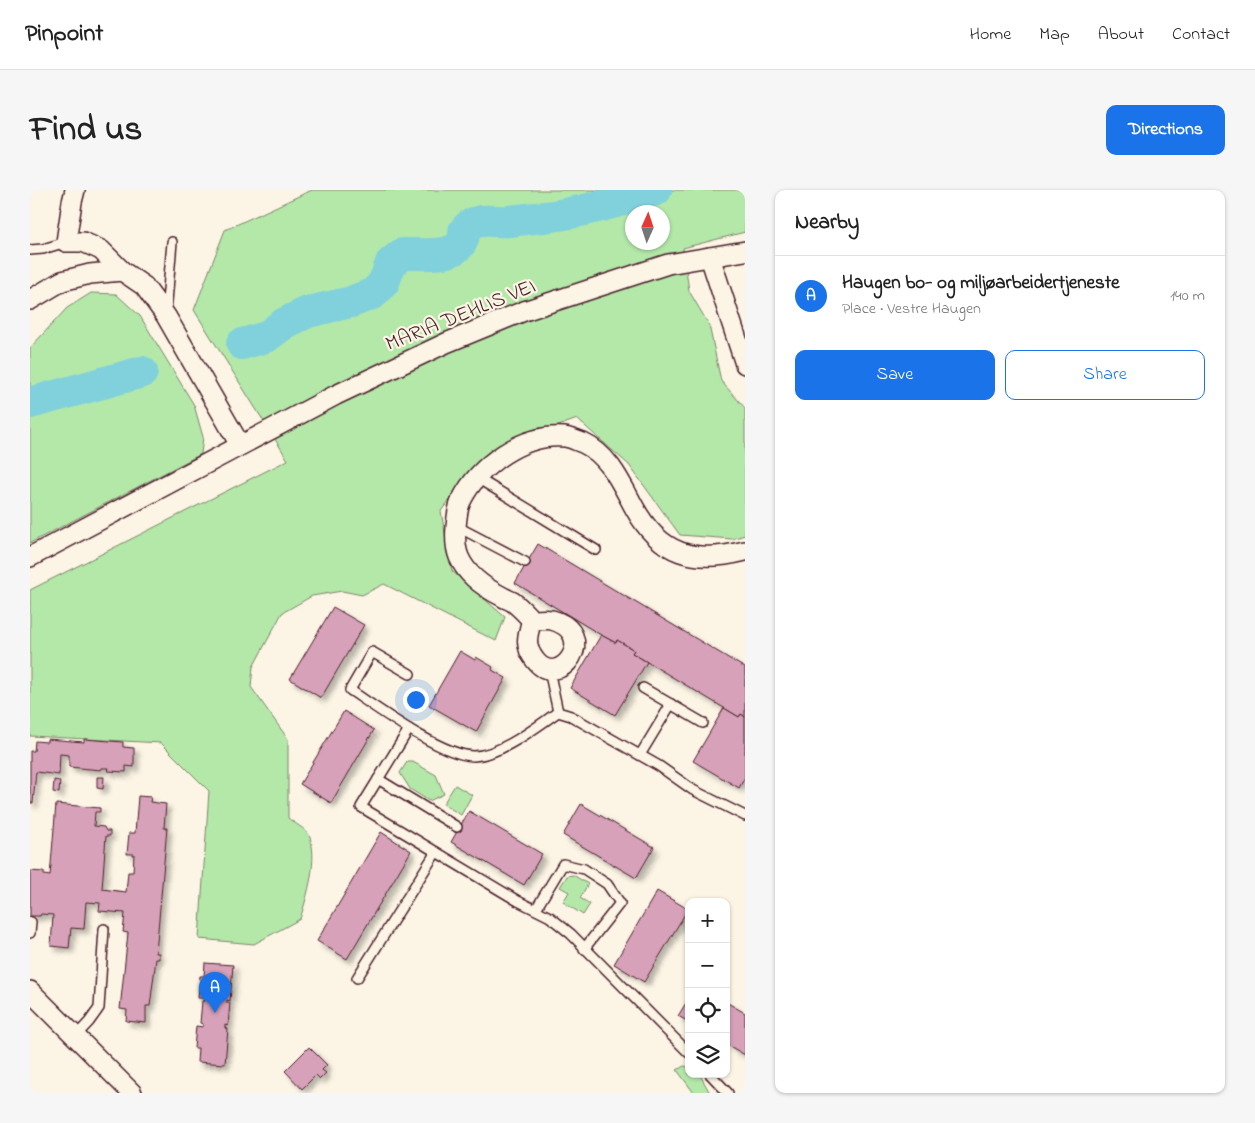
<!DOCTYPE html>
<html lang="en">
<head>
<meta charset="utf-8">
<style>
  body { margin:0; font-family:"Indie Flower",sans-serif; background:#f6f6f6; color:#222 }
  .controls { position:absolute; right:15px; bottom:15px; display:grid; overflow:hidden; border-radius:10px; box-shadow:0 1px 4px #0004 }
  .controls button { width:45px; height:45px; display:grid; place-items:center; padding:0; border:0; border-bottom:1px solid #e0e0e0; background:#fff; color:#222; font:25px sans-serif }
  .compass { position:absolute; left:595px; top:15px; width:45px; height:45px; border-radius:50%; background:#fff; box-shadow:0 1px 4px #0004; rotate:3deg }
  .you { position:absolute; left:385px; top:509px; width:18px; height:18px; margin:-12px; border:4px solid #fff; border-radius:50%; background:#1a73e8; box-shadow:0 0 0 8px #1a73e833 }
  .badge { display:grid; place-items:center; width:32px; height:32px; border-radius:50%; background:#1a73e8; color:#fff; font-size:16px; font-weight:700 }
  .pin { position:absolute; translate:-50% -41px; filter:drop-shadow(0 1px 2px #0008) }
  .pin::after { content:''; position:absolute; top:26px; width:18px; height:15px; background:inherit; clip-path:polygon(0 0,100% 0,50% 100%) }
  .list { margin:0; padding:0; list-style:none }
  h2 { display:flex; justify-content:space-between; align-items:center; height:65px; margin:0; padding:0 20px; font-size:21px }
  h2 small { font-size:16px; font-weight:400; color:#767676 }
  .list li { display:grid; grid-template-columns:32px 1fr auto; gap:15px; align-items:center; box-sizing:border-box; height:80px; padding:0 20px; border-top:1px solid #e0e0e0 }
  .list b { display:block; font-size:19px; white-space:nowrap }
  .list p { margin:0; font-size:16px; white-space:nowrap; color:#767676 }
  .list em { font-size:16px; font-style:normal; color:#767676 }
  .actions { display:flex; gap:10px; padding:15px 20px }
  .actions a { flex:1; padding:11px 0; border:1px solid #1a73e8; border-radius:10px; text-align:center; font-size:18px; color:#1a73e8 }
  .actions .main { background:#1a73e8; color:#fff }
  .icon { flex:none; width:28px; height:28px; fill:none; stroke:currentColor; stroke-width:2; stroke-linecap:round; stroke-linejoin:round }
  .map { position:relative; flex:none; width:715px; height:903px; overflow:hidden; border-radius:10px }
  header { display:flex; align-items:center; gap:30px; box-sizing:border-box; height:70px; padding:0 25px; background:#fff; border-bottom:1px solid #e0e0e0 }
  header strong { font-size:24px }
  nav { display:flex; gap:28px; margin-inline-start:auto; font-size:18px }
  .intro { display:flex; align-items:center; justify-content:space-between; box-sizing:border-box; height:120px; padding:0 30px }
  h1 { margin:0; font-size:35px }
  .button { padding:12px 22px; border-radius:10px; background:#1a73e8; color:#fff; font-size:18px; font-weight:700 }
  main { display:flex; gap:30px; padding:0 30px }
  aside { flex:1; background:#fff; border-radius:10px; box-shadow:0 1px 4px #0004 }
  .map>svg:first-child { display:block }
  .green { fill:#b3e8a9; stroke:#7e846a; fill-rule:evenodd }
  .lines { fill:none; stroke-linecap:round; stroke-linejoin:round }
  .river { stroke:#81d1dc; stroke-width:32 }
  .building { fill:#d6a1b9; stroke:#4a1f2b; filter:url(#shadow) }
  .service-casing { stroke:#4a1f2b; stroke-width:12 }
  .minor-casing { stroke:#4a1f2b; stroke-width:22 }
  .service { stroke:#fcf5e5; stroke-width:9 }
  .minor { stroke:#fcf5e5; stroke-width:19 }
  .labels { text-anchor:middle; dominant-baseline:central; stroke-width:4.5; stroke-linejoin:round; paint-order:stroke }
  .street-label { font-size:21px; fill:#4a1f2b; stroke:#fcf5e5 }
</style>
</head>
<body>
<header>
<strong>Pinpoint</strong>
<nav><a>Home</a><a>Map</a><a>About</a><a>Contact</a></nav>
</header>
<div class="intro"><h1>Find us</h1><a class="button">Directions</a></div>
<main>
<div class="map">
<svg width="715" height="903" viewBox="0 0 715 903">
  <defs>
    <filter id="shadow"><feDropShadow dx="4.5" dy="4.5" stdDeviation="2.5" flood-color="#0004"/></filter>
  </defs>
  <rect width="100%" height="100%" fill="#fcf5e5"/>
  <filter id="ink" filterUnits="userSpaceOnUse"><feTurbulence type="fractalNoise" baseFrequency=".02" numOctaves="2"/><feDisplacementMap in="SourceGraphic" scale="10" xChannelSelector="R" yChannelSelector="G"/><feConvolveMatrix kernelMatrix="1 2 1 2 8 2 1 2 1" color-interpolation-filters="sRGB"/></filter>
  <g filter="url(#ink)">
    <g class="green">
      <path d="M282 0H715V42L653 58 659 101 679 135 691 191 715 218V345L702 349 650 345 599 275 547 229 457 263 411 321 422 381 475 427 466 451 354 394 332 405 312 401 282 406 252 423 223 477 221 497 258 549V628C264 633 276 639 279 645 289 667 277 707 270 729L224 754 169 749 179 601 131 553 0 546V400L258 270 164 120 195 40ZM602 22H632V52H602Z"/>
      <polygon points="61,103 86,104 110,126 164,215 173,247 171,264 0,353 0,158 37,118"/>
      <polygon points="377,572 383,572 406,585 414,604 399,611 380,599 370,583"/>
      <polygon points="425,595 442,605 431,625 413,614"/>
      <polygon points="543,685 558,694 550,708 560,714 553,725 533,712 539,702 530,697 537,686"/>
      <polygon points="654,876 659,877 659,884 670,885 680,903 664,903 647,880"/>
    </g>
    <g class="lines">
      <g class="river">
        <path d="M212 154 236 147 255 133 278 122 321 112 344 103 354 92 361 73 372 64C393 63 435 71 434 41 445 25 464 33 480 31 494 29 508 28 522 26 557 21 592 11 626 0"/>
        <polyline points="0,213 112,182"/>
      </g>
    </g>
    <g class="building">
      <polygon points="508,354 715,478 715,527 711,524 709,527 602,463 604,460 587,450 586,453 571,445 485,393"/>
      <polygon points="303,417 334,435 291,508 260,489"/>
      <polygon points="571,445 586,453 587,450 604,460 602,463 617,472 585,525 540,498"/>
      <polygon points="430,461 445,470 446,467 463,477 462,480 476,488 446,542 399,515"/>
      <polygon points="694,518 709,527 711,524 715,527 715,587 709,598 663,571"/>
      <polygon points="314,521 344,540 301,613 270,594"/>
      <polygon points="17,549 54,552 54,549 93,552 93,557 104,558 104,577 96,576 96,582 78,581 79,578 72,578 71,580 39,577 39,565 30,564 29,585 6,582 3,613 0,613 0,561 4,561 5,551 17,552"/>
      <polygon points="67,587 74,587 73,599 67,598"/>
      <polygon points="24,590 30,591 29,603 23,602"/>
      <polygon points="108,606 121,607 120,612 136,614 134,638 137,638 126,763 129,763 129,769 126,769 120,816 116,816 116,833 96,831 97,820 90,819 98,743 93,742 95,723 69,721 70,713 56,712 54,739 41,738 39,758 21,756 23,725 11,724 10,726 0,726 0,681 14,682 14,685 20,686 26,614 70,618 70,622 65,622 64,636 74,637 76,641 80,641 80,646 76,646 72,699 96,702 98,682 103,682 104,664 97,664 99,643 105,643"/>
      <polygon points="551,614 624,657 606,688 533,645"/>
      <polygon points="439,621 512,664 494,695 421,652"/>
      <polygon points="351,642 381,661 317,769 287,751"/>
      <polygon points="627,701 658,719 614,792 584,774"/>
      <polygon points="175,773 203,775 200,811 197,810 197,813 200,813 198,836 195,835 195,838 198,839 195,874 167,872 168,858 164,858 166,836 173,837 173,834 170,833 172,811 175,811 175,808 168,808 170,786 174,786"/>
      <polygon points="659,808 659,832 648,826"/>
      <polygon points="696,812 715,823 715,865 696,854"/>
      <polygon points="279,857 297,875 292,880 296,883 290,889 286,885 272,899 255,881"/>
    </g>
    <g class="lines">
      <defs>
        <g id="service">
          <polyline points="0,60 13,59 36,52"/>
          <polyline points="136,124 142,52"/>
          <polyline points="447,288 566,360"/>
          <polyline points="426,336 495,372"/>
          <polyline points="519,480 528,522"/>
          <path d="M380 484 342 462 320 500C347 518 412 566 444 566 471 565 506 537 528 522L541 526 629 576 663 600 715 626"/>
          <polyline points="613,498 673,533"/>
          <polyline points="379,539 331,617 488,711 520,727 541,744 659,863"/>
          <polyline points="610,565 641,514"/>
          <polyline points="348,589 427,637"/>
          <polyline points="506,719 533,674 554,679 577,694 590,713 554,759"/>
          <polyline points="0,743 1,732"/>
          <polyline points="327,788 406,662"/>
          <polyline points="45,847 59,832 69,818 74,739"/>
          <polyline points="680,884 698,903"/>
        </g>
        <g id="minor">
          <polyline points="45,0 42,12 36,52 53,52 71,60 92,81"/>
          <polyline points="680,67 715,174"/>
          <polyline points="0,110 32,91 60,84 92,81 114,96 136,126 210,255"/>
          <polyline points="0,367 306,205 416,153 494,121 638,74 715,61"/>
          <path d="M502 430C496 424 490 417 483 412 480 410 476 409 473 407 455 398 437 386 429 367 425 357 425 348 426 337 427 328 427 320 431 311 449 275 493 243 535 247 541 248 547 251 553 253 579 265 591 293 604 317 630 365 664 374 715 361"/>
          <path d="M502 430C509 430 516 429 522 430 571 444 529 502 505 470 494 456 497 446 502 430Z"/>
          <polyline points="0,801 102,903"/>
        </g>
      </defs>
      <use href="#service" class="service-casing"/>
      <use href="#minor" class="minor-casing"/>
      <use href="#service" class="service"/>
      <use href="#minor" class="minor"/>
    </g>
  </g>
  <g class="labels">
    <g class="street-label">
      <text transform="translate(431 126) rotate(-22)">MARIA DEHLIS VEI</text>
    </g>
  </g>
</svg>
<div class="controls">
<button>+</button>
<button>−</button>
<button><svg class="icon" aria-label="locate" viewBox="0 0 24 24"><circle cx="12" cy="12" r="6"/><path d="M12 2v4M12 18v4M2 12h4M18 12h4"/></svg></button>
<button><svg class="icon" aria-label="layers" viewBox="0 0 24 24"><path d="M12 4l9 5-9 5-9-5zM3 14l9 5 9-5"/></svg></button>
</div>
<svg class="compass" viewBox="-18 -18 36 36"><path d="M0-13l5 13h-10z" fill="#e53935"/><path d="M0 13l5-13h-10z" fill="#767676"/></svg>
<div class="you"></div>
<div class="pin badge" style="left:185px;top:823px">A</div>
</div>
<aside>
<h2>Nearby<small></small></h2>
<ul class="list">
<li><span class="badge">A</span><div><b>Haugen bo- og miljøarbeidertjeneste</b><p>Place · Vestre Haugen</p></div><em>140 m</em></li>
</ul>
<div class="actions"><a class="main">Save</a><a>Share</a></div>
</aside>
</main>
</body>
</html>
